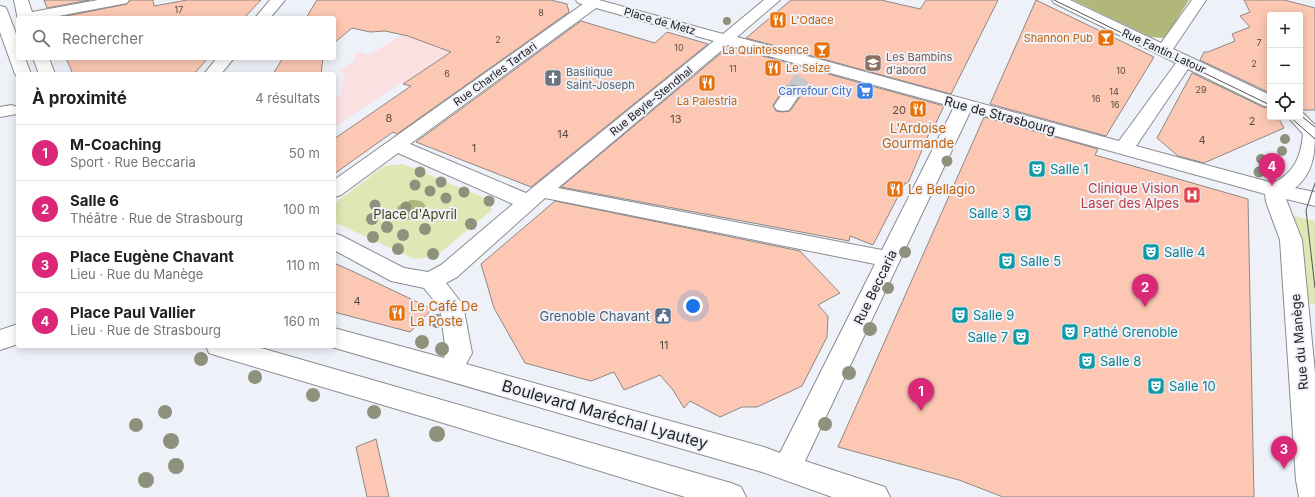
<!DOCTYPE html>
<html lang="fr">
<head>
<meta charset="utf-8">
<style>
  body { margin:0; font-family:Inter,sans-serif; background:#f2f2f2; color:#202124 }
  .controls { position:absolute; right:12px; top:12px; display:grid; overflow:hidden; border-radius:4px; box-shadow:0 2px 10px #0003 }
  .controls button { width:36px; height:36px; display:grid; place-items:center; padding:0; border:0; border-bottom:1px solid #e0e0e0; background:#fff; color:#202124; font:20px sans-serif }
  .you { position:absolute; left:693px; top:306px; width:14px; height:14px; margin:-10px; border:3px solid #fff; border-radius:50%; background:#1a73e8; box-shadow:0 0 0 6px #1a73e833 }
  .badge { display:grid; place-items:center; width:26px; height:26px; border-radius:50%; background:#db2777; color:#fff; font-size:13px; font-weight:700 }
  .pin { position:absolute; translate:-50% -33px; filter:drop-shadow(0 1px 2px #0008) }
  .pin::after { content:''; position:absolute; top:21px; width:14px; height:12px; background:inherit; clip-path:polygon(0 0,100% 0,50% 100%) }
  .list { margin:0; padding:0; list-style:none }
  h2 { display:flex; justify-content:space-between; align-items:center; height:52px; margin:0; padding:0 16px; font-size:17px }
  h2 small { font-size:13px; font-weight:400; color:#757577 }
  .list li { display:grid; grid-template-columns:26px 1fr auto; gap:12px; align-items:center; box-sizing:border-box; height:56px; padding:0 16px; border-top:1px solid #e0e0e0 }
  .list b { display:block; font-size:15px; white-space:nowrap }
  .list p { margin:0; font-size:13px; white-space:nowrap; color:#757577 }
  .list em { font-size:13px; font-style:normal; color:#757577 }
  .icon { flex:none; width:22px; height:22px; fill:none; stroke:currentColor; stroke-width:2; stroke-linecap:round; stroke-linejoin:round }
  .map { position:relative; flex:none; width:1315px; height:497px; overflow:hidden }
  .search { position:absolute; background:#fff; box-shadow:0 2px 10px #0003; left:16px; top:16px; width:320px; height:44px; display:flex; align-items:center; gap:10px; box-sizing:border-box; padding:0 14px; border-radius:4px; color:#757577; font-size:15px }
  .panel { position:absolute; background:#fff; box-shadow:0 2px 10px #0003; left:16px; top:72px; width:320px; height:276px; border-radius:4px }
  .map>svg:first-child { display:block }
  .education { fill:#fbe0e2 }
  .green { fill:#e0e7b5 }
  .forest { fill:#b0b779 }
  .building { fill:#fcc8b3; stroke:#8e8784; fill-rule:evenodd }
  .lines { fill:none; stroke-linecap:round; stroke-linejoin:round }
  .minor-tunnel { stroke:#c6c8ce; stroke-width:16; stroke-dasharray:16 8; stroke-linecap:butt }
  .minor-casing { stroke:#8b8c92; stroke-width:2 }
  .minor { fill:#fff; fill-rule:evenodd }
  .tram { stroke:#545558; stroke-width:1 }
  .tree { fill:#8e917b }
  .labels { text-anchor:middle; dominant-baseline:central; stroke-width:4; stroke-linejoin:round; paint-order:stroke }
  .far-number-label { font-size:9px; fill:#584c48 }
  .far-food-label { font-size:11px; fill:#c56008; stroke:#eff1f8; text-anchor:start }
  .far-street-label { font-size:11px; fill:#212224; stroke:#eff1f8 }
  .far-education-label { font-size:11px; fill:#785e54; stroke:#eff1f8; text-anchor:start }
  .far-worship-label { font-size:11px; fill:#5b616d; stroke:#eff1f8; text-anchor:start }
  .far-shop-label { font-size:11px; fill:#366cbe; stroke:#eff1f8; text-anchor:end }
  .number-label { font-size:11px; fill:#584c48 }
  .street-label { font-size:13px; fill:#212224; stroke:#eff1f8 }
  .food-label { font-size:13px; fill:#c56008; stroke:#eff1f8; text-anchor:start }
  .culture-label { font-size:13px; fill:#0d838f; stroke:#eff1f8; text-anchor:start }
  .health-label { font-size:13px; fill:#be3a42; stroke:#eff1f8; text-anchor:end }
  .park-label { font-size:13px; fill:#3f4314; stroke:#eff1f8 }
  .service-label { font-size:13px; fill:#4e5e75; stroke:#eff1f8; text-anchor:end }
  .near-street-label { font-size:16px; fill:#212224; stroke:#eff1f8 }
</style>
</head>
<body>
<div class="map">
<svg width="1315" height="497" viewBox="0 0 1315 497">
  <rect width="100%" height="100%" fill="#eff1f8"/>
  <polygon class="education" points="402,35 490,63 441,98 401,83 334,127 334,97 341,95 344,73 338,70 356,60 352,59 356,57 354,55 360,52 369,55"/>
  <g class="green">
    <polygon points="403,164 490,200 492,210 435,257 414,259 334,222 334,204 384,166"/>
    <polygon points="1290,215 1315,221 1315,305 1307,303 1303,244"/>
  </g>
  <g class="forest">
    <polygon points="1073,0 1189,0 1165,38 1151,37"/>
    <path d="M411 200C418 200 424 200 426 208 422 219 401 226 395 213L398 206Z"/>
  </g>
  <g class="building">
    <polygon points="44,0 90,0 47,8"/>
    <polygon points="130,0 153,0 154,6 187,0 261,0 244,18 56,18 127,4"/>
    <polygon points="317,0 551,0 567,4 569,12 397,134 393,132 334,174 334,139 411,86 403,84 451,52 408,36 385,31 370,32 352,28 334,43 334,18 306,18"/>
    <polygon points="791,0 881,0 920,9 926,0 998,0 951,94 746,38"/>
    <polygon points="1036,0 1154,57 1106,136 990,104"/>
    <polygon points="1244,0 1284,0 1315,8 1315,110 1300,110 1300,15 1270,15 1270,93 1200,60 1204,52 1208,52 1235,41 1232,34 1250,27 1240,16 1250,12"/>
    <polygon points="581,21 655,43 667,32 708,44 531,187 416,142"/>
    <path d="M734 48 944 106 933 129H931L908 183H905L873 245 850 236 849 241 561 187 726 49 732 50ZM793 85 800 86 803 92 790 111 783 112 776 111 773 105 786 86Z"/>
    <polygon points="66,58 208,58 194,74 73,74"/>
    <polygon points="283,58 323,58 321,74 273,74"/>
    <polygon points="1192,73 1263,107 1270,108 1270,117 1278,117 1284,128 1204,163 1178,156 1157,138"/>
    <polygon points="984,117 1098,149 1095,155 1248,199 1254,497 1003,497 959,480 838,447"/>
    <polygon points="555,201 800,251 840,293 818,305 828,316 827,337 802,386 757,407 742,407 720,417 690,401 684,408 673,390 660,375 624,390 614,372 591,381 525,363 494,308 481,264"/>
    <polygon points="334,263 352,271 432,309 410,332 334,312"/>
    <polygon points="376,439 389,497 367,497 356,447"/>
  </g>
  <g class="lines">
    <polyline class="minor-tunnel" points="793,91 806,72"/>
    <defs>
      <g id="minor">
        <polygon points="14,0 28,0 32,12 98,0 129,0 127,3 122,4 48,18 18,18 18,20"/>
        <polygon points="270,0 285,0 270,18 255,18"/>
        <path d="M576 0H599L723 34 764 0H780L737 37 1119 141 1176 63 1054 3 1052 0H1070L1161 43 1192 0H1206L1173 49 1270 95V107L1264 106 1188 69 1136 146 1273 183C1294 173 1301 157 1303 134L1288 117H1300V112L1303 113 1315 125C1315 151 1315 172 1295 188L1315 192V206L1286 199 1302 240 1315 373V497H1299L1296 480 1280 240 1266 202 1265 194 970 112 805 461 885 487 890 497H832L762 472 328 346H334V328L444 358 446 353 440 308 424 288 391 281 334 250V233L342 236 404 268 428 272 441 265 513 204 398 153 341 195 334 197V180L583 4 578 3ZM596 8 714 41 526 193 410 144ZM728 45 954 107 882 250 558 188ZM545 198 875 264 780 453 764 447 466 364 472 353 463 305 446 283 457 277Z"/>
        <polygon points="0,6 5,7 7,10 18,39 18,58 25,58 31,74 18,74 18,78 15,74 0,32"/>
        <polygon points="33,58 49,58 55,74 39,74"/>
        <polygon points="217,58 234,58 221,74 204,74"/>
        <polygon points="793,86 799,87 802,91 789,110 783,111 777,110 774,106 787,87"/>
        <polygon points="11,105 18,107 17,114 0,117 0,107"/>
        <polygon points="18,324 18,344 0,350 0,330"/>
        <polygon points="206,346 254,346 731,483 741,487 746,497 685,497 427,418 218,356 209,353"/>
      </g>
    </defs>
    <use href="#minor" class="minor-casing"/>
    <use href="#minor" class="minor"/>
    <g class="tram">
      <polyline points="1054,0 1270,105"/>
      <polyline points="1300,115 1315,127"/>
      <polyline points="1290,117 1315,139"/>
      <polyline points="1315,183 1306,210 1315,288"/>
    </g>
  </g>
  <g class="tree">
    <circle cx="727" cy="21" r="4"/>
    <circle cx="1285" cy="139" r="5"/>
    <circle cx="1282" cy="151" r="5"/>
    <circle cx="1261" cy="159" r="5"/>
    <circle cx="947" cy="161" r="5.5"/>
    <circle cx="420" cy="172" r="5.5"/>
    <circle cx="1259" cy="172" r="5.5"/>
    <circle cx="441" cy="182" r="5.5"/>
    <circle cx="415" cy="185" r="5.5"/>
    <circle cx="430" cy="191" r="5.5"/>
    <circle cx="464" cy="192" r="5.5"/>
    <circle cx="446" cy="198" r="5.5"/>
    <circle cx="489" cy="201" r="5.5"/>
    <circle cx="375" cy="205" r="5.5"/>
    <circle cx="406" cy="207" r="5.5"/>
    <circle cx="372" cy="219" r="6"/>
    <circle cx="471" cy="224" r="6"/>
    <circle cx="387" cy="227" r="6"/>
    <circle cx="425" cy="229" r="6"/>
    <circle cx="403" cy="235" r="6"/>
    <circle cx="373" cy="237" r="6"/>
    <circle cx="398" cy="249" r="6"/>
    <circle cx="905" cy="252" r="6"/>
    <circle cx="433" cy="254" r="6"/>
    <circle cx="888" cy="288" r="6"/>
    <circle cx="437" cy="321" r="7"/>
    <circle cx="870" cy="329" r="7"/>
    <circle cx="422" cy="342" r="7"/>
    <circle cx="442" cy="349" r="7"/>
    <circle cx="201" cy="359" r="7"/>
    <circle cx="849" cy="373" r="7"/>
    <circle cx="255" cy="377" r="7"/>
    <circle cx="313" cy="395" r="7"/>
    <circle cx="165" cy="412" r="7"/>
    <circle cx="374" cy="412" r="7"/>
    <circle cx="825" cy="424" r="7"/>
    <circle cx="136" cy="425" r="7"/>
    <circle cx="437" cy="434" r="8"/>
    <circle cx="171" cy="441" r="8"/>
    <circle cx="176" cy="466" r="8"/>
    <circle cx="146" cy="480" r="8"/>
  </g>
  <defs>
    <symbol id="restaurant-square" viewBox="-11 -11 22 22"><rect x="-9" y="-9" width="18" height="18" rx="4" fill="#e8710a" stroke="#eff1f8"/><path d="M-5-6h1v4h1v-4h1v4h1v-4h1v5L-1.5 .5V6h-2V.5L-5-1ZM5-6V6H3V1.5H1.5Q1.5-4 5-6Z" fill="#fff"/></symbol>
    <symbol id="bar-square" viewBox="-11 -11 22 22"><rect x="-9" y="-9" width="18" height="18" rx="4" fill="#e8710a" stroke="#eff1f8"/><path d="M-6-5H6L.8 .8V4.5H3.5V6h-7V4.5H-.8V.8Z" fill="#fff"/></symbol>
    <symbol id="school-square" viewBox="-11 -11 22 22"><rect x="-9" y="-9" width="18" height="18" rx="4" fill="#8d6e63" stroke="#eff1f8"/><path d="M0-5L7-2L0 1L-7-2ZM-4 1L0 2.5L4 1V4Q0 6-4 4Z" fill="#fff"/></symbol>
    <symbol id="church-square" viewBox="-11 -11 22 22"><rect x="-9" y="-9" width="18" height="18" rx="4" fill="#6b7280" stroke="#eff1f8"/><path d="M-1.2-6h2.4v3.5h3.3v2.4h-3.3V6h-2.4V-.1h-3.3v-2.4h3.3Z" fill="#fff"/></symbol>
    <symbol id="supermarket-square" viewBox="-11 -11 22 22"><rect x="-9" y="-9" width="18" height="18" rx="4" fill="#3f7fe0" stroke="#eff1f8"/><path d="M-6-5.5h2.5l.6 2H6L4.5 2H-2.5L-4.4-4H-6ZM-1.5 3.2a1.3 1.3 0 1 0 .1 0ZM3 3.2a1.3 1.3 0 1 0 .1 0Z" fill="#fff"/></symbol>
    <symbol id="theatre-square" viewBox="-11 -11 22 22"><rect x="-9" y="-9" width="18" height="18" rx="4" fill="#0f9aa8" stroke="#eff1f8"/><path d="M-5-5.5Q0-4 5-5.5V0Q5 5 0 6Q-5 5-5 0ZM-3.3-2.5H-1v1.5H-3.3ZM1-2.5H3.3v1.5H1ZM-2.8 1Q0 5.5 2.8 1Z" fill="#fff"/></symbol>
    <symbol id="hospital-square" viewBox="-11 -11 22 22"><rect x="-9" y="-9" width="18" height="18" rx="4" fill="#e0444e" stroke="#eff1f8"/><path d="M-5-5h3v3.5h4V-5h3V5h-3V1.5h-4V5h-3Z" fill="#fff"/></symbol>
    <symbol id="civic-square" viewBox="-11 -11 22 22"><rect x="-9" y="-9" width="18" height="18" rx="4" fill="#5c6f8a" stroke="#eff1f8"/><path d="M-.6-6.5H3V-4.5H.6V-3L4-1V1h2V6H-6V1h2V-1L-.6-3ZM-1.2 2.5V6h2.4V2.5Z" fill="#fff"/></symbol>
  </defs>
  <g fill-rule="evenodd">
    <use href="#restaurant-square" x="768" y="10" width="20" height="20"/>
    <use href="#bar-square" x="1096" y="28" width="20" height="20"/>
    <use href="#bar-square" x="812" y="40" width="20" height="20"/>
    <use href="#school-square" x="863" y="53" width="20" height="20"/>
    <use href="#restaurant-square" x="763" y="58" width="20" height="20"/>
    <use href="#church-square" x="543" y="68" width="20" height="20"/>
    <use href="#restaurant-square" x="697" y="73" width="20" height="20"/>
    <use href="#supermarket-square" x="855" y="81" width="20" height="20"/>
    <use href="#restaurant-square" x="908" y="99" width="20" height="20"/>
    <use href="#theatre-square" x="1027" y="159" width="20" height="20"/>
    <use href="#restaurant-square" x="885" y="179" width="20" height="20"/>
    <use href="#hospital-square" x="1182" y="185" width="20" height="20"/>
    <use href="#theatre-square" x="1013" y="203" width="20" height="20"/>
    <use href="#theatre-square" x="1141" y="242" width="20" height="20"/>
    <use href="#theatre-square" x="997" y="251" width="20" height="20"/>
    <use href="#restaurant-square" x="387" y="303" width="20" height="20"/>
    <use href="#theatre-square" x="950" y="305" width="20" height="20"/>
    <use href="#civic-square" x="653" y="306" width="20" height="20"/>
    <use href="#theatre-square" x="1060" y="322" width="20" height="20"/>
    <use href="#theatre-square" x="1011" y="327" width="20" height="20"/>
    <use href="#theatre-square" x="1077" y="351" width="20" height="20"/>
    <use href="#theatre-square" x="1146" y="376" width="20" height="20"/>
  </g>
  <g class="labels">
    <g class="far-number-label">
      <text x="179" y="9">17</text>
      <text x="541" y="12">8</text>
      <text x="498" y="39">2</text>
      <text x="1259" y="42">7</text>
      <text x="679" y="47">10</text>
      <text x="1254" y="63">2</text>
      <text x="733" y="68">11</text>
      <text x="1121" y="70">10</text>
      <text x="447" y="73">6</text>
      <text x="1201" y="89">29</text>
      <text x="1114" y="91">14</text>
      <text x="1096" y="98">16</text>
      <text x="1115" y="104">16</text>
    </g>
    <g class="far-food-label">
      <text x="791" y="20">L'Odace</text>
      <text x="1093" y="38" text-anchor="end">Shannon Pub</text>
      <text x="809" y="50" text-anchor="end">La Quintessence</text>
      <text x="786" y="68">Le Seize</text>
      <text x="707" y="101" text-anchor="middle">La Palestria</text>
    </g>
    <g class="far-street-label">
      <text transform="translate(660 21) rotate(16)">Place de Metz</text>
      <text transform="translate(1164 51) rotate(25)">Rue Fantin Latour</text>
      <text transform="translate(495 74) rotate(-36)">Rue Charles Tartari</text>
      <text transform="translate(651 101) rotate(-39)">Rue Beyle-Stendhal</text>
    </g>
    <g class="far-education-label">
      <text x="886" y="57">Les Bambins<tspan x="886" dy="13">d'abord</tspan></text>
    </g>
    <g class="far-worship-label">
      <text x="566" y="72">Basilique<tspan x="566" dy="13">Saint-Joseph</tspan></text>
    </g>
    <g class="far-shop-label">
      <text x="852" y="91">Carrefour City</text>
    </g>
    <g class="number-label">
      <text x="899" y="110">20</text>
      <text x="389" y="118">8</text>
      <text x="676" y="119">13</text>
      <text x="1252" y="121">2</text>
      <text x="563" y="134">14</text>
      <text x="1202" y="140">4</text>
      <text x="474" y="148">1</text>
      <text x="357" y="301">4</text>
      <text x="664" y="345">11</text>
    </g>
    <g class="street-label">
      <text transform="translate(1000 115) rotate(15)">Rue de Strasbourg</text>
      <text transform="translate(875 287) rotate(-64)">Rue Beccaria</text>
      <text transform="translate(1299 342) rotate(-95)">Rue du Manège</text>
    </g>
    <g class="food-label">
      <text x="918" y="128" text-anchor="middle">L'Ardoise<tspan x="918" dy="15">Gourmande</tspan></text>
      <text x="908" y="189">Le Bellagio</text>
      <text x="410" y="306">Le Café De<tspan x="410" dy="15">La Poste</tspan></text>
    </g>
    <g class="culture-label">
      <text x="1050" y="169">Salle 1</text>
      <text x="1010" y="213" text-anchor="end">Salle 3</text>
      <text x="1164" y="252">Salle 4</text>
      <text x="1020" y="261">Salle 5</text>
      <text x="973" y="315">Salle 9</text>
      <text x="1083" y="332">Pathé Grenoble</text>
      <text x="1008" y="337" text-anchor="end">Salle 7</text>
      <text x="1100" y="361">Salle 8</text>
      <text x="1169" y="386">Salle 10</text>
    </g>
    <g class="health-label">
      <text x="1179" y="188">Clinique Vision<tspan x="1179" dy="15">Laser des Alpes</tspan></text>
    </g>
    <g class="park-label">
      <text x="415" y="214">Place d'Apvril</text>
    </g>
    <g class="service-label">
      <text x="650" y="316">Grenoble Chavant</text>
    </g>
    <g class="near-street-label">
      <text transform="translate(605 414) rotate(16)">Boulevard Maréchal Lyautey</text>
    </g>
  </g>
</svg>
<div class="controls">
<button>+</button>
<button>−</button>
<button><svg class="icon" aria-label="locate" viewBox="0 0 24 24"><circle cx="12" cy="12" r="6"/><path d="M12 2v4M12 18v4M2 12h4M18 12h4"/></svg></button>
</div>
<div class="you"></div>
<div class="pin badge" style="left:921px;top:411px">1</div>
<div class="pin badge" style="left:1145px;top:307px">2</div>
<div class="pin badge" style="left:1284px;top:469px">3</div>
<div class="pin badge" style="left:1272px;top:186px">4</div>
<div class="search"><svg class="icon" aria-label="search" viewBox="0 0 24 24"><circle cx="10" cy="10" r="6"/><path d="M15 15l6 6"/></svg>Rechercher</div>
<section class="panel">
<h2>À proximité<small>4 résultats</small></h2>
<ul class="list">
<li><span class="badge">1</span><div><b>M-Coaching</b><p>Sport · Rue Beccaria</p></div><em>50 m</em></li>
<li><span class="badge">2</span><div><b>Salle 6</b><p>Théâtre · Rue de Strasbourg</p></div><em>100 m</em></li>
<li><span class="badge">3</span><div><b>Place Eugène Chavant</b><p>Lieu · Rue du Manège</p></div><em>110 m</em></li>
<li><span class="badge">4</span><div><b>Place Paul Vallier</b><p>Lieu · Rue de Strasbourg</p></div><em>160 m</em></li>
</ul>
</section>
</div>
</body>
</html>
